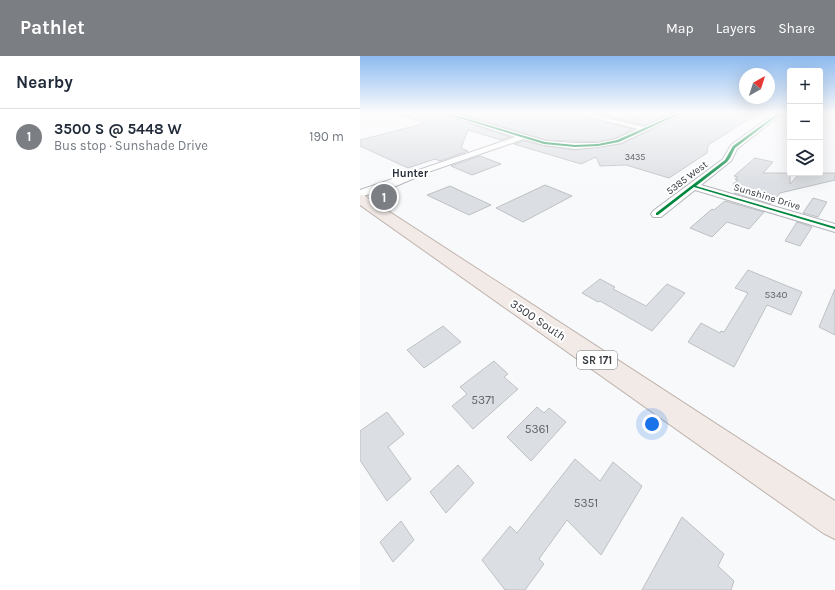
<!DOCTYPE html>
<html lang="en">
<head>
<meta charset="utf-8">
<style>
  body { margin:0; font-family:Karla,sans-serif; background:#f2f2f3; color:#1f2937 }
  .controls { position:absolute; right:12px; top:12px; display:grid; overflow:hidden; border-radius:4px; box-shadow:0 4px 16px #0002 }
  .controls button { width:36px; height:36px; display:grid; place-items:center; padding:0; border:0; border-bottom:1px solid #e0e1e3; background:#fff; color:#1f2937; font:20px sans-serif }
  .compass { position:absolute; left:379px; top:12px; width:36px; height:36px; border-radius:50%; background:#fff; box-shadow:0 4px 16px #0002; rotate:39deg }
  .you { position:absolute; left:292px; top:368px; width:14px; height:14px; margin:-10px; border:3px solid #fff; border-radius:50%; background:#1a73e8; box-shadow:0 0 0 6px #1a73e833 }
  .badge { display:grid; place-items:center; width:26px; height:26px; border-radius:50%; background:#7b7e83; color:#fff; font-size:13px; font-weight:700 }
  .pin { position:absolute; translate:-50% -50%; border:2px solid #fff; box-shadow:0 1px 4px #0006 }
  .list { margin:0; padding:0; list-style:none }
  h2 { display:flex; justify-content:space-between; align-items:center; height:52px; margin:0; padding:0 16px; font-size:17px }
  h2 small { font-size:13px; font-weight:400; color:#747a83 }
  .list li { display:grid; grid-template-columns:26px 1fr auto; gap:12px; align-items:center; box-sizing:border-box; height:56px; padding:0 16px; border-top:1px solid #e0e1e3 }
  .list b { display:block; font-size:15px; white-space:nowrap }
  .list p { margin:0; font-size:13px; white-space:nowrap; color:#747a83 }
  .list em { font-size:13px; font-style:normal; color:#747a83 }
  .icon { flex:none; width:22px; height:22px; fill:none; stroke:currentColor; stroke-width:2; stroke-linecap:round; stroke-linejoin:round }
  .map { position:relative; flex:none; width:475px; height:534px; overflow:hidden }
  header { display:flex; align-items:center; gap:24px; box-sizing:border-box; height:56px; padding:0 20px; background:#7b7e83; color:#fff }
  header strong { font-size:19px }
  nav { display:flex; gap:22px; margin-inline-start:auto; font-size:14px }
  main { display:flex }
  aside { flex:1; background:#fff }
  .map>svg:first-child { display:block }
  .building { fill:#dbdee2; stroke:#bec0c4 }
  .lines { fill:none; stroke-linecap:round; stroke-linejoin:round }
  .minor-casing { stroke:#b3b5b9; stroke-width:2 }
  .primary-casing { stroke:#c0b3ad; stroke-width:2 }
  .minor { fill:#fefefe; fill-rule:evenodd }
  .primary { fill:#f1eae6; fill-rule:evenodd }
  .cycleway-casing { stroke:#fff; stroke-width:2 }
  .cycleway { fill:#00873e; fill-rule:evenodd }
  .labels { text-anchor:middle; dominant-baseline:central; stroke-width:4; stroke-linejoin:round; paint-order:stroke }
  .far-number-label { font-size:9px; fill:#61646a }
  .far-street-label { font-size:10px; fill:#383c42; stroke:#fff }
  .number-label { font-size:10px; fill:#61646a }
  .far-neighbourhood-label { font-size:11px; font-weight:bold; fill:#262d39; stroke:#fff }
  .shield { fill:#fff; stroke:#74767b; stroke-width:1 }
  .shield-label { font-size:11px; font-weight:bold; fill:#383c42 }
  .street-label { font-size:12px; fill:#383c42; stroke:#fff }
  .near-number-label { font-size:12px; fill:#61646a }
</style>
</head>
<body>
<header>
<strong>Pathlet</strong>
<nav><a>Map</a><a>Layers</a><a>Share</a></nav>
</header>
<main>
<aside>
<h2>Nearby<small></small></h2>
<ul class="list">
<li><span class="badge">1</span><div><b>3500 S @ 5448 W</b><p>Bus stop · Sunshade Drive</p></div><em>190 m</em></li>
</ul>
</aside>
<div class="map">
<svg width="475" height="534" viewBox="0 0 475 534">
  <rect width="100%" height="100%" fill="#f8f9fb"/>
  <g class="building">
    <polygon points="42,56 77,56 150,81 141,84 108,74 101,92 108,95 80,105 75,103 48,112 0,90 0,84 66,67 41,59"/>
    <polygon points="131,56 133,61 152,56 161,59 171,56 208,56 273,73 256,82 238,86 186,84 100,58"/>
    <polygon points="228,56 255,56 277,61 288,56 313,56 284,69"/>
    <polygon points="327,56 400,56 348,89 347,97 309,122 266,109 240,110 236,101 221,108 154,88 164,85 185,90 215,94 261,88"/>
    <polygon points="120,100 141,108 112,119 91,110"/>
    <polygon points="395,102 413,106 403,117 430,117 430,128 440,117 475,117 475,124 420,137 411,148 374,137 382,130 373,128 378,124 375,123 378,121 374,120"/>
    <polygon points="185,129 212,140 163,166 136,152"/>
    <polygon points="90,130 131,149 109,159 67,139"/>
    <polygon points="453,142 467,146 458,161 443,157"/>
    <polygon points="365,145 404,156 389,173 367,166 352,181 330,172 352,153 354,154"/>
    <polygon points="437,166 452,171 440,190 425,185"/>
    <polygon points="388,214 442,236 431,259 407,249 374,311 328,286 341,267 360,277 361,275 364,276 388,237 375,232"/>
    <polygon points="240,223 255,231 253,233 286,250 307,228 325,237 292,275 240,245 238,246 222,237"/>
    <polygon points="475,233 475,279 459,271"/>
    <polygon points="83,270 101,286 64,312 47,294"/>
    <polygon points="134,305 148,318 144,321 158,333 113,373 92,350 107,338 100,331"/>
    <polygon points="177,351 184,357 189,352 206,366 171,405 147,381"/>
    <polygon points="27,356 44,378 28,391 51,423 27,445 0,404 0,375"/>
    <polygon points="215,403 240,425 253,406 282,430 241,499 207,464 179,503 184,508 165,534 145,534 122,504 150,470 157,477"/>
    <polygon points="98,409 114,427 86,457 70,436"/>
    <polygon points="322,461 364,498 358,510 374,525 371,534 282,534"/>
    <polygon points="41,465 54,484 33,506 20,486"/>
  </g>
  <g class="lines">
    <defs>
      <g id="minor">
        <polygon points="78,56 88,56 186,85 215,87 238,87 256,83 278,73 209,56 221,56 284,71 317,56 326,56 261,87 238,91 215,93 185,89 164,83 71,115 36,130 0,141 0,134 155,81"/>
        <polygon points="417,56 424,56 377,93 371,105 341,129 475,168 475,176 335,134 301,161 293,161 291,158 293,155 363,103 371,89"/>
        <polygon points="469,56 475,56 475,59"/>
      </g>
      <polygon id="primary" points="0,139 5,140 475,445 475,483 463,477 0,149"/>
    </defs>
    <use href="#minor" class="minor-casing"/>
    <use href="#primary" class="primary-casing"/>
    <use href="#minor" class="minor"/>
    <use href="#primary" class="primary"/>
    <defs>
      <g id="cycleway">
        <polygon points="80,56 84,56 185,86 215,89 238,88 257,84 321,56 324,56 259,86 238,90 215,91 184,88"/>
        <polygon points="420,56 422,56 375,92 370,102 367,106 336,130 475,171 475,173 334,131 298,159 296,159 296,157 365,104 373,90"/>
      </g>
    </defs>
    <use href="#cycleway" class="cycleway-casing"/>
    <use href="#cycleway" class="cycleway"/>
  </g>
  <linearGradient id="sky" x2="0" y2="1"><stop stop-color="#8cbaf0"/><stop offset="0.43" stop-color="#fcfcfd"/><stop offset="1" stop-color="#fcfcfd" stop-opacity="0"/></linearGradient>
  <rect width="475" height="131" fill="url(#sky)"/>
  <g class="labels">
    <g class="far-number-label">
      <text x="275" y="101">3435</text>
    </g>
    <g class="far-street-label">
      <text transform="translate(327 122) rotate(-37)">5385 West</text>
      <text transform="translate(407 141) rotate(17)">Sunshine Drive</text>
    </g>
    <g class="number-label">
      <text x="416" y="239">5340</text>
    </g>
    <g class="far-neighbourhood-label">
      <text x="50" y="117">Hunter</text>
    </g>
    <rect class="shield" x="217" y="295" width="40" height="18" rx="3"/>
    <g class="shield-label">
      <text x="237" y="304">SR 171</text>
    </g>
    <g class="street-label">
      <text transform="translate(178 264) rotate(34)">3500 South</text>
    </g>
    <g class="near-number-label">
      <text x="123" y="344">5371</text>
      <text x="177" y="373">5361</text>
      <text x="226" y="447">5351</text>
    </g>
  </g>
</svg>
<div class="controls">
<button>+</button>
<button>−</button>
<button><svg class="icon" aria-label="layers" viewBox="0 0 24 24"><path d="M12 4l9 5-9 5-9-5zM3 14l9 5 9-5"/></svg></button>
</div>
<svg class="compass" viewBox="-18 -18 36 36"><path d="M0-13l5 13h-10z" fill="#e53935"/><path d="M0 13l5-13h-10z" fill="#747a83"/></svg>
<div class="you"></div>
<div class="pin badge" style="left:24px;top:141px">1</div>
</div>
</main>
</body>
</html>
